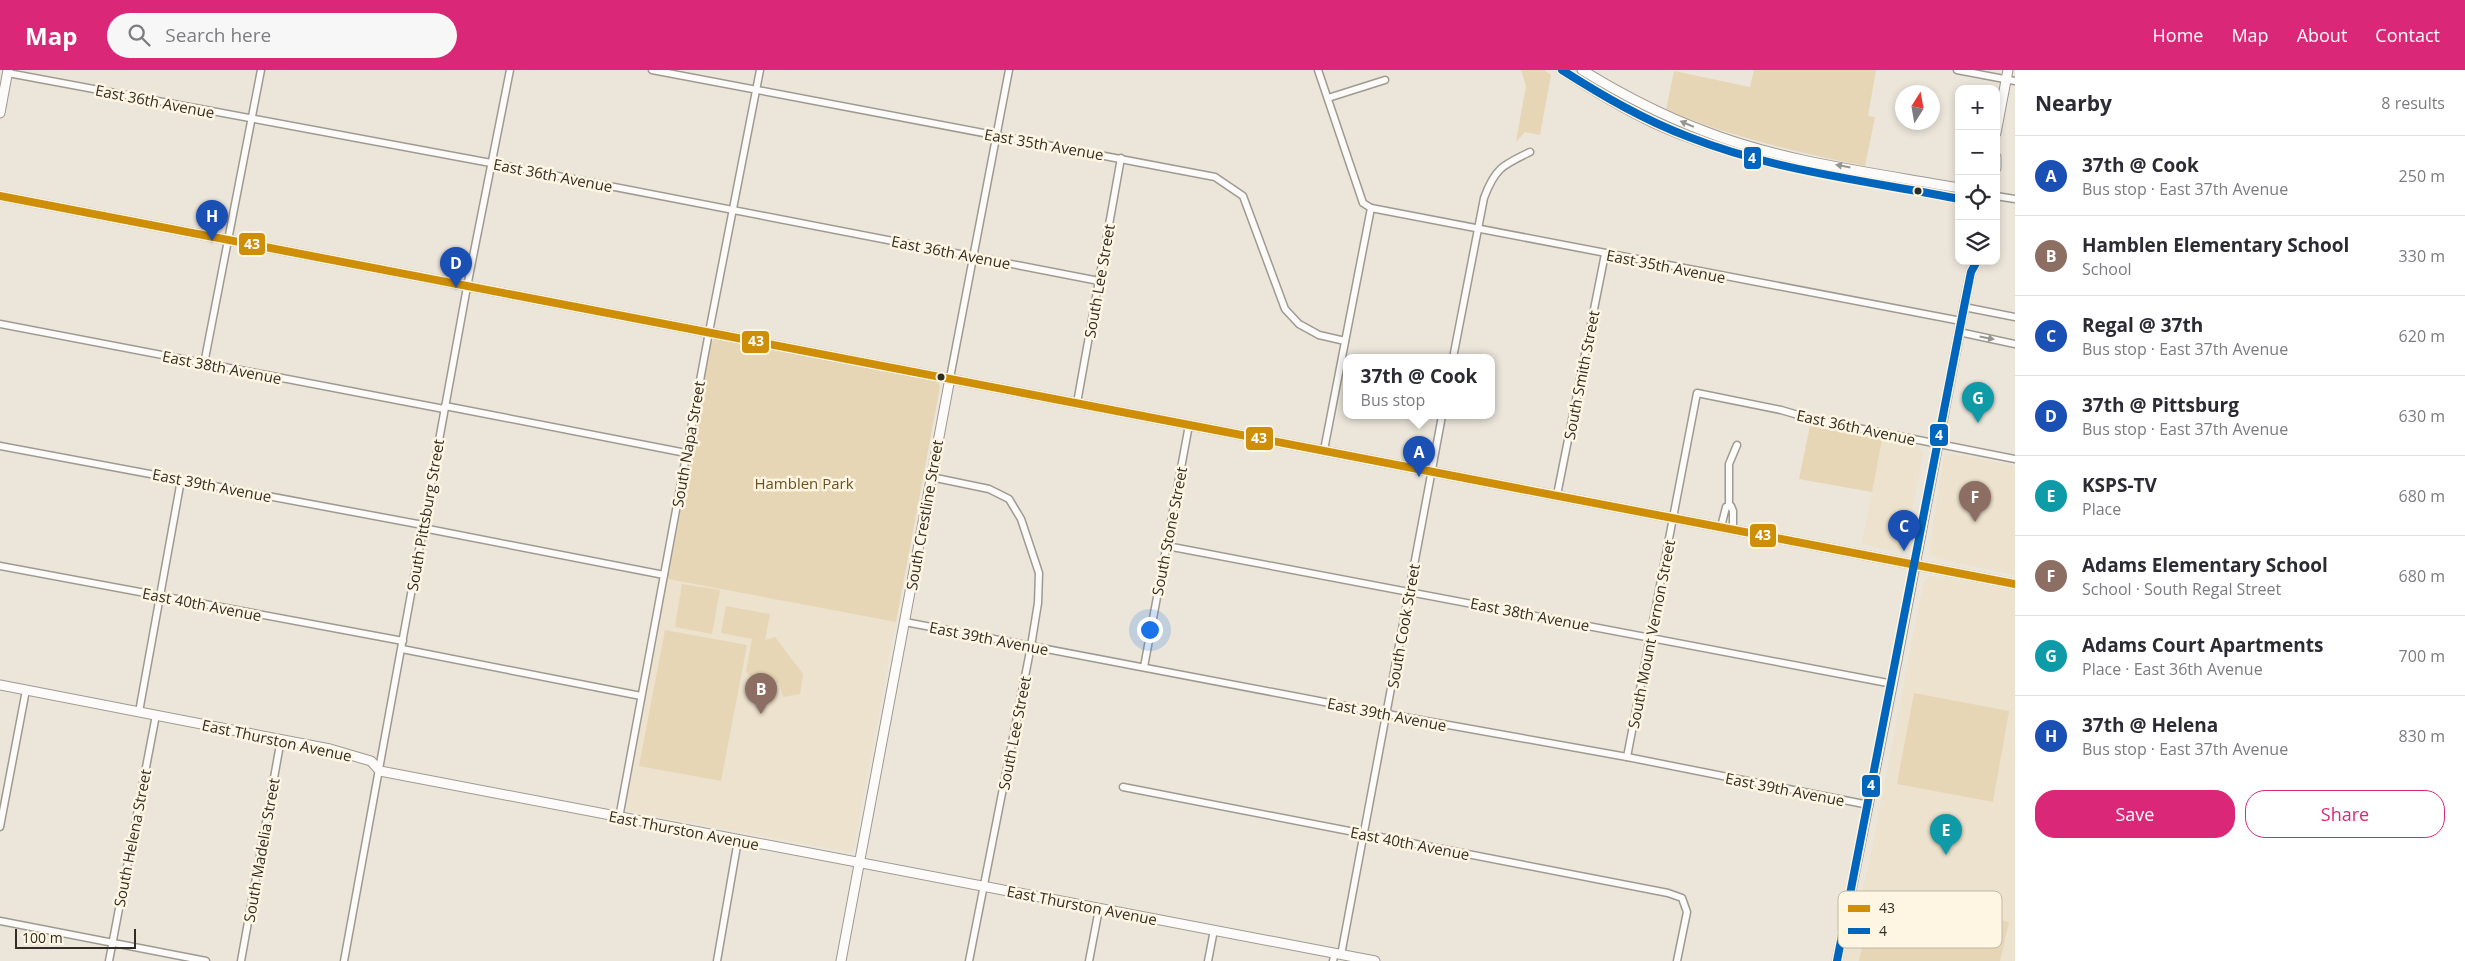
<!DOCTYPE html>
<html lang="en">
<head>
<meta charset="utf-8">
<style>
  body { margin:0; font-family:"Open Sans",sans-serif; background:#f7f7f7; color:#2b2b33 }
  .controls { position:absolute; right:15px; top:15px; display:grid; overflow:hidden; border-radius:10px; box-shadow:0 2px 8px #0003 }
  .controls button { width:45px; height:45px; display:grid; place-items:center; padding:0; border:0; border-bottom:1px solid #e1e1e2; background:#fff; color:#2b2b33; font:25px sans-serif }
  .compass { position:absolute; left:1895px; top:15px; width:45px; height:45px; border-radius:50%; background:#fff; box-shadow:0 2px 8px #0003; rotate:11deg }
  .scale { position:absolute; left:15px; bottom:12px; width:121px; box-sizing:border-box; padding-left:5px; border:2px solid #312c24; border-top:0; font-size:14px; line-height:18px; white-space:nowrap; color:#312c24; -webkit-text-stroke:4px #fef5e3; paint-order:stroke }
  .you { position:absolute; left:1149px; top:559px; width:18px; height:18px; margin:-12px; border:4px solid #fff; border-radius:50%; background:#1a73e8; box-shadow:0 0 0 8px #1a73e833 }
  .badge { display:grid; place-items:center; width:32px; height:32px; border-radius:50%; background:#db2777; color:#fff; font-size:16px; font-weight:700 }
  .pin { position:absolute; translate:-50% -41px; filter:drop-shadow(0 1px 2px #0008) }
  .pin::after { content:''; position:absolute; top:26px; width:18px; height:15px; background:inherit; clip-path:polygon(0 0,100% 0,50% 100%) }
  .popup { position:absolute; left:1343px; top:284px; width:152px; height:65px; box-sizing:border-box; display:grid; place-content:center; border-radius:10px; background:#fff; filter:drop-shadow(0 1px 4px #0005); font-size:16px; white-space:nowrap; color:#7c7c81 }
  .popup b { font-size:19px; color:#2b2b33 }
  .popup::after { content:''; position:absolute; left:50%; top:100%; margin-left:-10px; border:10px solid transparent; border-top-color:#fff }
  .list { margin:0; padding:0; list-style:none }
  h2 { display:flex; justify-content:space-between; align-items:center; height:65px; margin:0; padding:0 20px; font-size:21px }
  h2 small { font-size:16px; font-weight:400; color:#7c7c81 }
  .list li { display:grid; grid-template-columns:32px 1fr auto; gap:15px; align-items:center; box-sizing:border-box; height:80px; padding:0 20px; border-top:1px solid #e1e1e2 }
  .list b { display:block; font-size:19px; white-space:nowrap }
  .list p { margin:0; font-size:16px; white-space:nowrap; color:#7c7c81 }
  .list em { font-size:16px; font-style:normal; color:#7c7c81 }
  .actions { display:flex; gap:10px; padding:15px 20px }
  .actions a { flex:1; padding:11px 0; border:1px solid #db2777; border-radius:20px; text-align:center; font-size:18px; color:#db2777 }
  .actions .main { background:#db2777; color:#fff }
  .icon { flex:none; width:28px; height:28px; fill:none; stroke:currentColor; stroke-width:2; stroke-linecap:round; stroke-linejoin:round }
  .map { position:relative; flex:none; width:2015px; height:891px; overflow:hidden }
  header { display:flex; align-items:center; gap:30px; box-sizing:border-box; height:70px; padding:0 25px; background:#db2777; color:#fff }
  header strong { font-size:24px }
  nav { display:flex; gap:28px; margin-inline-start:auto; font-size:18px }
  .search { width:350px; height:45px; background:#f7f7f7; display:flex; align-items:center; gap:12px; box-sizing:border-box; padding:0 18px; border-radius:28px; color:#7c7c81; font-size:19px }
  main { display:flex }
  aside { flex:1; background:#fff }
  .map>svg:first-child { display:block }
  .built { fill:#ece2cd }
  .green { fill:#e6d6b5 }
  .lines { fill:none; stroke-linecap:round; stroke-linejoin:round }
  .street-casing { stroke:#9f9a91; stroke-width:9 }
  .secondary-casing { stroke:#9f9a91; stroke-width:11 }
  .street { stroke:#fcfbf9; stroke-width:6 }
  .secondary { stroke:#fcfbf9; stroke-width:9 }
  .bus-1-casing { stroke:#fef5e3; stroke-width:11 }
  .bus-2-casing { stroke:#fef5e3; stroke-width:11 }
  .bus-1 { stroke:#cf8e07; stroke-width:8 }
  .bus-2 { stroke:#0065bd; stroke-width:8 }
  .oneway { fill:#96948e }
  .bus-dot { fill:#312c24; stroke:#fef5e3; stroke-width:2 }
  .labels { text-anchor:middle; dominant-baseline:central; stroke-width:5; stroke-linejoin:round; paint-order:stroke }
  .street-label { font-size:15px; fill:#312c24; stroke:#fef5e3 }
  .park-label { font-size:15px; fill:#69521e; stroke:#fef5e3 }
  .key { fill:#fef5e3; stroke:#c0b9aa; stroke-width:1 }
  .key-label { font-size:14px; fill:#312c24 }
  .line-badge { stroke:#fef5e3; stroke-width:2 }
  .badge-label { font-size:14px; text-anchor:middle; font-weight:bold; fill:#fff }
</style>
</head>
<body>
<header>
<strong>Map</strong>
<div class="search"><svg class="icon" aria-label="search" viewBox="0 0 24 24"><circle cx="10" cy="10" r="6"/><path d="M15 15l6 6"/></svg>Search here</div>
<nav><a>Home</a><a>Map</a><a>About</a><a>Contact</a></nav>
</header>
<main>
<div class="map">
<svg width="2015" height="891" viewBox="0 0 2015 891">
  <rect width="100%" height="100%" fill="#ebe5da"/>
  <g class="built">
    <polygon points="1882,370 1918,377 1923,383 1905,475 1895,481 1862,474"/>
    <polygon points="1951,384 2015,396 2015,505 1938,489 1931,484 1930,476 1943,391 1944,387"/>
    <polygon points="1929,506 1936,506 2015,521 2015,891 1843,891 1869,795 1923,515"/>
    <polygon points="668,509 896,552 854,777 849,782 627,741 626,736"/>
  </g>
  <g class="green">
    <polygon points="1521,0 1544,0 1551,5 1540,65 1525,62 1516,72 1526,16"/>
    <path d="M1754 0H1876L1868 46 1875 47 1865 96C1797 82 1731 67 1666 40L1674 1 1750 17Z"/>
    <polygon points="716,268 938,312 940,317 896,552 668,509 711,273"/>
    <polygon points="1810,356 1882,370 1872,422 1799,409"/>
    <polygon points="682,514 720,520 712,564 675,557"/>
    <polygon points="726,536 770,544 765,570 775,567 803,604 800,624 783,627 779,612 763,622 746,601 752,569 721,563"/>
    <polygon points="665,560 747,575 721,711 639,696"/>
    <polygon points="1914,623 2009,641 1993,732 1897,714"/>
    <polygon points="1873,825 2009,852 2000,891 1859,891"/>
  </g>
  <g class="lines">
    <defs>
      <g id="street">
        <polyline points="652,0 1215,107 1243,126 1285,239 1299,254 1319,265 1345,271"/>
        <polyline points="1318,0 1363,133 1371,138 1324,380"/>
        <polyline points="1957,0 2015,11"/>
        <polyline points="8,3 491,93 1099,211"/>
        <polyline points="1328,28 1385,10"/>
        <polyline points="1996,126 2015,129"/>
        <polyline points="1371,138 1961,251"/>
        <polyline points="1964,237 2015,247"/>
        <polyline points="0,254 444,339"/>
        <polyline points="1959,262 2015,274"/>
        <path d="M1453 288 1484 128C1495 98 1503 95 1530 82"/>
        <polyline points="204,294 261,0"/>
        <polyline points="950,308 1009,0"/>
        <polyline points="1077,333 1121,88"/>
        <polyline points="445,336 686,383"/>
        <polyline points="0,376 423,455"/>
        <polyline points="931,407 989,419 1009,429 1021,449 1039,503 1038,533 1031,576 969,891"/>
        <polyline points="1557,425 1605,184"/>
        <polyline points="1729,435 1729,394 1737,375"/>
        <polyline points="1721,457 1726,437 1731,436 1733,441 1733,459"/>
        <polyline points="423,458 664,505"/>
        <polyline points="1167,476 1893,614"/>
        <polyline points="0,496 403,571"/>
        <polyline points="905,552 1387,644 1627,687 1869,735"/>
        <polyline points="402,579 641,626"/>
        <polyline points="1144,597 1189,355"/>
        <polyline points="139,642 181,410"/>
        <polyline points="1627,687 1697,323 1781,340 1812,349 2015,389"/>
        <polyline points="1123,717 1668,823 1682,828 1687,842 1677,891"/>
        <polyline points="619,748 709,262 760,0"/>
        <polyline points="0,757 26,620"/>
        <polyline points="0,851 206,891"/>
        <polyline points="1341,885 1442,346"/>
        <polyline points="109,891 156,645"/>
        <polyline points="241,891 281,669"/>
        <polyline points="344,891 467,217 510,0"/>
        <polyline points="717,891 738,770"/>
        <polyline points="1089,891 1099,839"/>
        <polyline points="1208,891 1214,860"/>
        <polyline points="1333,891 1335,883"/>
      </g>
      <g id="secondary">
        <path d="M1562 0C1591 19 1622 38 1654 53 1750 97 1857 108 1959 129"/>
        <path d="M1582 0C1621 24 1661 45 1704 61 1782 92 1876 103 1959 118"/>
        <polyline points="0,43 8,0"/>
        <polyline points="1996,63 2008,0"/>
        <polyline points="1996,87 1996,98"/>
        <polyline points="0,126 2015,514"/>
        <polyline points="0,615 330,679 371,691 380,701 1375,891"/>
        <polyline points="841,891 950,308"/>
        <polyline points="1837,891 1894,606 1964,237 1971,202 1977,191"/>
      </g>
    </defs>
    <use href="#street" class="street-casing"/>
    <use href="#secondary" class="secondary-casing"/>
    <use href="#street" class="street"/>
    <use href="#secondary" class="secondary"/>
    <defs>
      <polyline id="bus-1" points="0,126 2015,514"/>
      <g id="bus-2">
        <path d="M1562 0C1603 26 1644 50 1689 67 1775 101 1869 111 1959 129"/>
        <polyline points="1837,891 1964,237 1971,202 1977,191"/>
      </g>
    </defs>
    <use href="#bus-1" class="bus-1-casing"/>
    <use href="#bus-2" class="bus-2-casing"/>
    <use href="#bus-1" class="bus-1"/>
    <use href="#bus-2" class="bus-2"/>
  </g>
  <defs><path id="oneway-solid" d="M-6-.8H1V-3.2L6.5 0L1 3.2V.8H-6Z" transform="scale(1.25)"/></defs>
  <g class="oneway">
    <use href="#oneway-solid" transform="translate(1687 54) rotate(-157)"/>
    <use href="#oneway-solid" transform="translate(1843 96) rotate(-169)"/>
    <use href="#oneway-solid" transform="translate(1987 268) rotate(11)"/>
  </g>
  <g class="bus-dot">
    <circle cx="1918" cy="121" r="4.5"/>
    <circle cx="941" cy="307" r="4.5"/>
  </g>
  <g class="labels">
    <g class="street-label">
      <text transform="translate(155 31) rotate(11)">East 36th Avenue</text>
      <text transform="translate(1044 74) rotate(10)">East 35th Avenue</text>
      <text transform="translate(553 105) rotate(11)">East 36th Avenue</text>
      <text transform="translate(951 182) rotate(11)">East 36th Avenue</text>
      <text transform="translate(1666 196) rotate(11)">East 35th Avenue</text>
      <text transform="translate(1099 211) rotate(-80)">South Lee Street</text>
      <text transform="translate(222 297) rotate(11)">East 38th Avenue</text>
      <text transform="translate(1581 305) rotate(-79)">South Smith Street</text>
      <text transform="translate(1856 357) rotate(12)">East 36th Avenue</text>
      <text transform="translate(688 374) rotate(-80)">South Napa Street</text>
      <text transform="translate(212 415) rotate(11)">East 39th Avenue</text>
      <text transform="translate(425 445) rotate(-80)">South Pittsburg Street</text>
      <text transform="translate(924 445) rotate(-80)">South Crestline Street</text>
      <text transform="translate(1169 461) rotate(-79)">South Stone Street</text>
      <text transform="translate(202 534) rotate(11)">East 40th Avenue</text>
      <text transform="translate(1530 544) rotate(11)">East 38th Avenue</text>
      <text transform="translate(1403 556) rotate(-80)">South Cook Street</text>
      <text transform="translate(1651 564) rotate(-79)">South Mount Vernon Street</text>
      <text transform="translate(989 568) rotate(11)">East 39th Avenue</text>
      <text transform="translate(1387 644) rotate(11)">East 39th Avenue</text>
      <text transform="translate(1014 663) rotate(-79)">South Lee Street</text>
      <text transform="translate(277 670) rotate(12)">East Thurston Avenue</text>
      <text transform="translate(1785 719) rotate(11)">East 39th Avenue</text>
      <text transform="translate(684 760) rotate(11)">East Thurston Avenue</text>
      <text transform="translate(132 768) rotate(-79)">South Helena Street</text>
      <text transform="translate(1410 773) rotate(11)">East 40th Avenue</text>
      <text transform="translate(261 780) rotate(-80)">South Madelia Street</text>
      <text transform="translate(1082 835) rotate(11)">East Thurston Avenue</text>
    </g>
    <g class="park-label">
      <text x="804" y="413">Hamblen Park</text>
    </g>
  </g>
  <rect x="1838" y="821" width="164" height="57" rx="8" class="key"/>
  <rect x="1848" y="835" width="22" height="7" fill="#cf8e07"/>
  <rect x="1848" y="858" width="22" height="6" fill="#0065bd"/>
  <g class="key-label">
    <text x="1879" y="843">43</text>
    <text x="1879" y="866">4</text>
  </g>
  <g class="line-badge">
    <rect x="1743" y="76" width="19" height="24" rx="5" fill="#0065bd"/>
    <rect x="238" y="162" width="28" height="24" rx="5" fill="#cf8e07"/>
    <rect x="741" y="260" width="29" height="24" rx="5" fill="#cf8e07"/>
    <rect x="1929" y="353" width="20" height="24" rx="5" fill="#0065bd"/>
    <rect x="1245" y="356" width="29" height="25" rx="5" fill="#cf8e07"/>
    <rect x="1749" y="453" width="28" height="25" rx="5" fill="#cf8e07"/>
    <rect x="1861" y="704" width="20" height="24" rx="5" fill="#0065bd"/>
  </g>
  <g class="badge-label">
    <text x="1752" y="93">4</text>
    <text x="252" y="179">43</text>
    <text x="756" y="276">43</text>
    <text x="1939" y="370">4</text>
    <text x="1259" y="373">43</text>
    <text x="1763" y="470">43</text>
    <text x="1871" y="720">4</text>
  </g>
</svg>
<div class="controls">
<button>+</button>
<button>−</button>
<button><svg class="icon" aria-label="locate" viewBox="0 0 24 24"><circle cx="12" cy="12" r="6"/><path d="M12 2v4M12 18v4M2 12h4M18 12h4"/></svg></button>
<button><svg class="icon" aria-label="layers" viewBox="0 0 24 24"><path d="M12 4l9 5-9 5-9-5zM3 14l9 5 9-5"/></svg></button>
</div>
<svg class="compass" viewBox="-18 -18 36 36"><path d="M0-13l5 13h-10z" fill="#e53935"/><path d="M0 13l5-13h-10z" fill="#7c7c81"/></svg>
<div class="scale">100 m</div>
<div class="you"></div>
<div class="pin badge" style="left:1419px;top:407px;background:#1a4fb4">A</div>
<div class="popup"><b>37th @ Cook</b>Bus stop</div>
<div class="pin badge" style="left:761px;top:644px;background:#8d6e63">B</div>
<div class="pin badge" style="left:1904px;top:481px;background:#1a4fb4">C</div>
<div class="pin badge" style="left:456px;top:218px;background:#1a4fb4">D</div>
<div class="pin badge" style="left:1946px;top:785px;background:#0f9aa8">E</div>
<div class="pin badge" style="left:1975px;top:452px;background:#8d6e63">F</div>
<div class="pin badge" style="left:1978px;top:353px;background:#0f9aa8">G</div>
<div class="pin badge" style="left:212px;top:171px;background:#1a4fb4">H</div>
</div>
<aside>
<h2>Nearby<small>8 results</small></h2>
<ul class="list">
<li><span class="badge" style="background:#1a4fb4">A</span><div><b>37th @ Cook</b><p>Bus stop · East 37th Avenue</p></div><em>250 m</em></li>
<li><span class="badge" style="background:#8d6e63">B</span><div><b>Hamblen Elementary School</b><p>School</p></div><em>330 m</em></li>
<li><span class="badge" style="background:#1a4fb4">C</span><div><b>Regal @ 37th</b><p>Bus stop · East 37th Avenue</p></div><em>620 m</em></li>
<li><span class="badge" style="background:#1a4fb4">D</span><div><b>37th @ Pittsburg</b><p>Bus stop · East 37th Avenue</p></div><em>630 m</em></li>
<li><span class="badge" style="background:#0f9aa8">E</span><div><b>KSPS-TV</b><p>Place</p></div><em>680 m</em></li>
<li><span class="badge" style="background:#8d6e63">F</span><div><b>Adams Elementary School</b><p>School · South Regal Street</p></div><em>680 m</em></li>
<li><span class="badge" style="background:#0f9aa8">G</span><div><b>Adams Court Apartments</b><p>Place · East 36th Avenue</p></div><em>700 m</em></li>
<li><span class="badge" style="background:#1a4fb4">H</span><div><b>37th @ Helena</b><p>Bus stop · East 37th Avenue</p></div><em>830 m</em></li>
</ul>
<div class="actions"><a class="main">Save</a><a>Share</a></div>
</aside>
</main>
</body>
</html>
